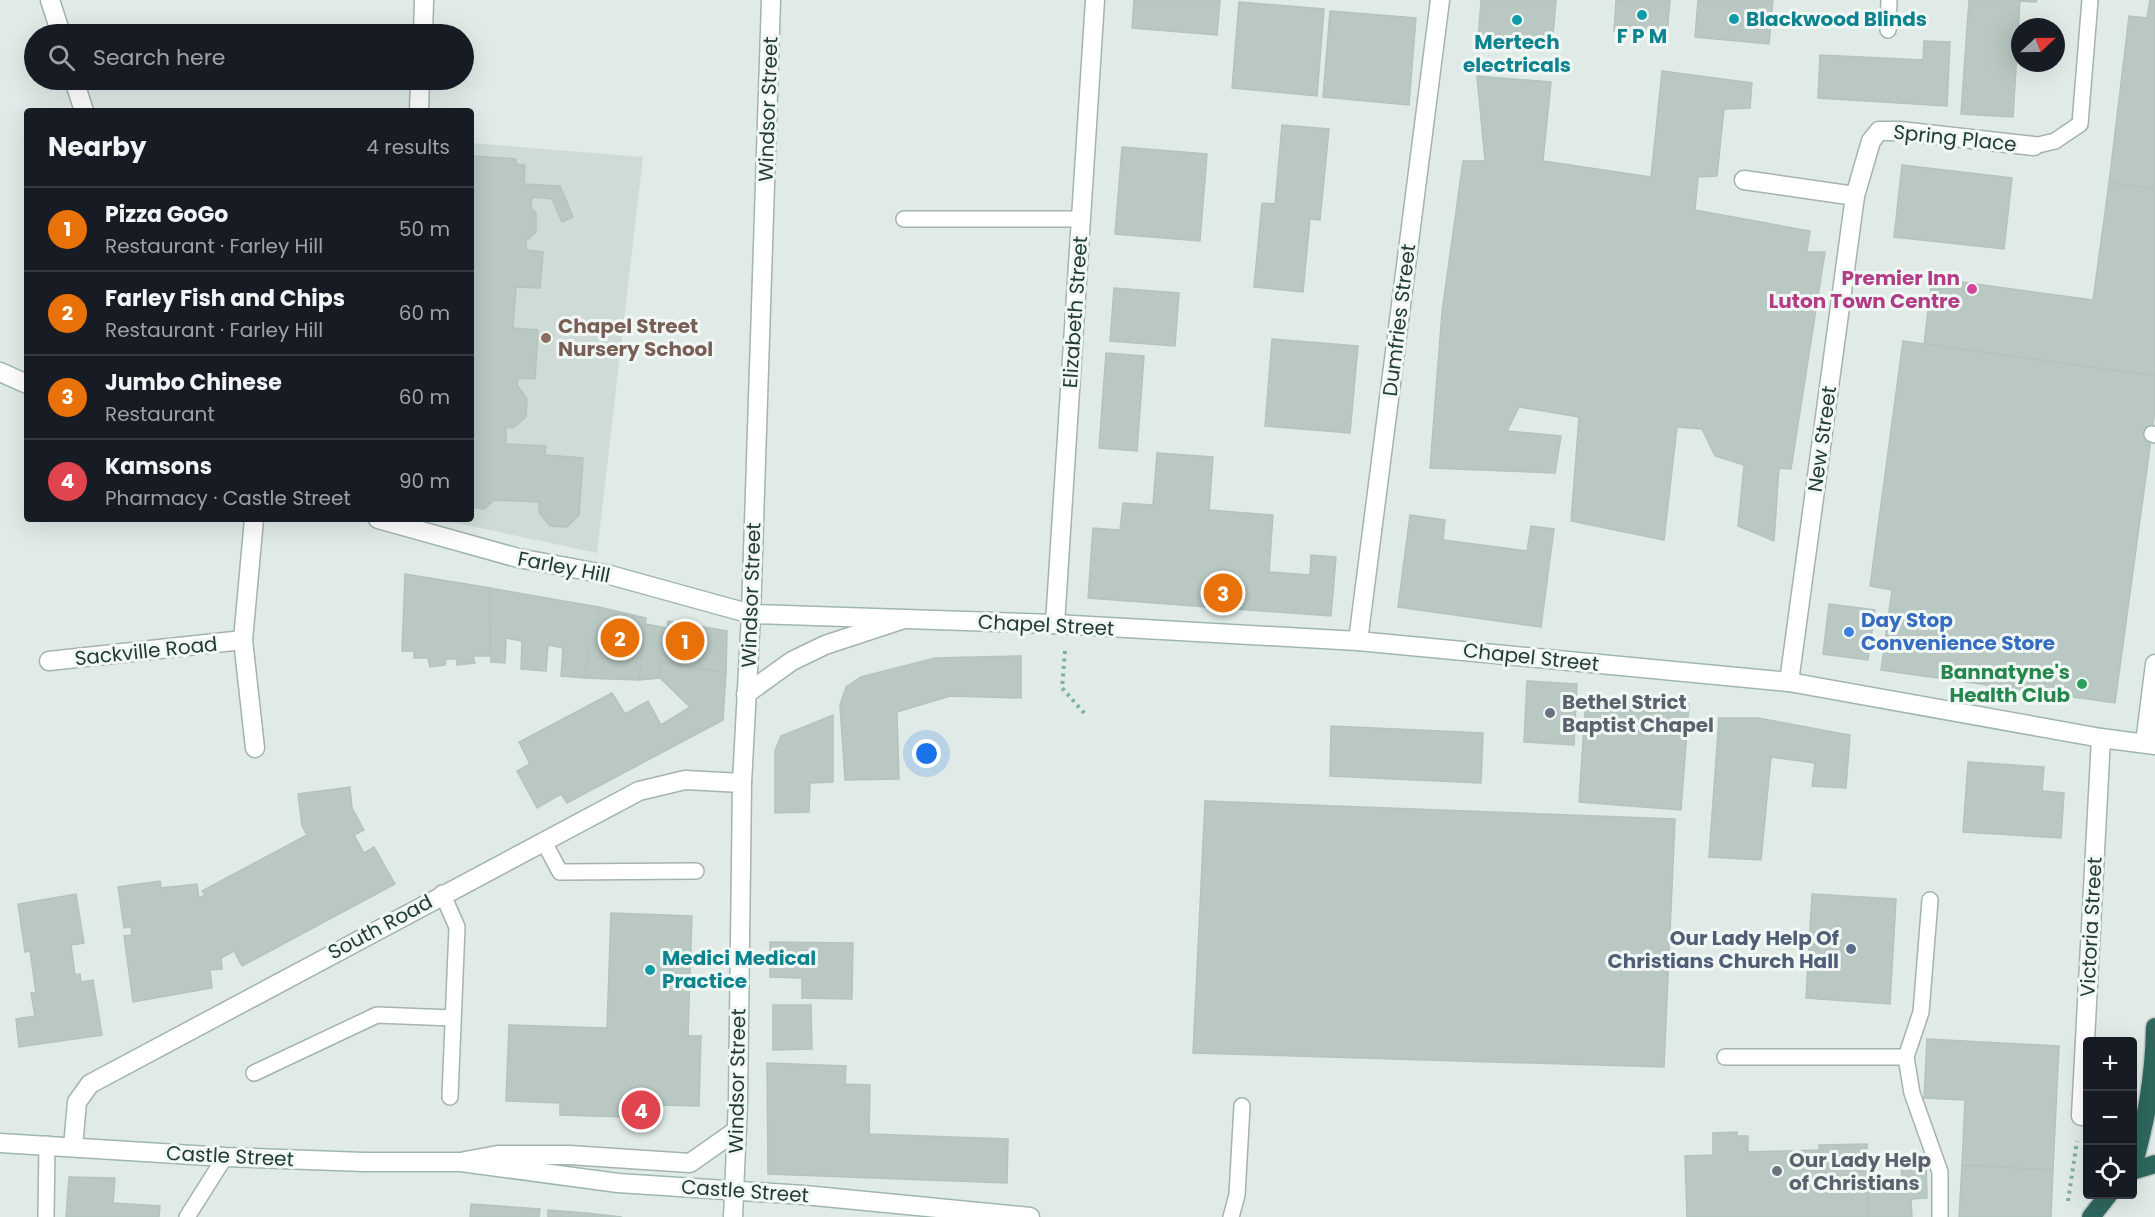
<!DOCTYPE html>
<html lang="en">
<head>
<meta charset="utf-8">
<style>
  body { margin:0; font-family:Poppins,sans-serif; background:#242831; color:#f1f3f6 }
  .controls { position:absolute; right:18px; bottom:18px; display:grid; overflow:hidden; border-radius:6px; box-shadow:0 6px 24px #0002 }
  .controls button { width:54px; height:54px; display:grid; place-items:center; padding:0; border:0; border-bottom:2px solid #363941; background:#171b24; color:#f1f3f6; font:30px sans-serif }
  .compass { position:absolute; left:2011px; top:18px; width:54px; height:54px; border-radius:50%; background:#171b24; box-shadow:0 6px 24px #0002; rotate:68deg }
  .you { position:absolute; left:927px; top:754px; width:21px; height:21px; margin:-15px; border:4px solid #fff; border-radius:50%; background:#1a73e8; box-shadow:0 0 0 9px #1a73e833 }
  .badge { display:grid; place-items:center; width:39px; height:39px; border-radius:50%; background:#2563eb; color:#fff; font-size:20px; font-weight:700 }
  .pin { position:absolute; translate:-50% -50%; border:3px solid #fff; box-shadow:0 2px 6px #0006 }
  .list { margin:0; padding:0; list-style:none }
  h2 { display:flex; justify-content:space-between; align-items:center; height:78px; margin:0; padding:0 24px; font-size:26px }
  h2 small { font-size:20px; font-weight:400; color:#9ea1a6 }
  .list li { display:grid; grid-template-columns:39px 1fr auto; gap:18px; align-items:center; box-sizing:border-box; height:84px; padding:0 24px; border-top:2px solid #363941 }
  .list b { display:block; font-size:22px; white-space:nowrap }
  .list p { margin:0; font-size:20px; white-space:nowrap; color:#9ea1a6 }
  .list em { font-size:20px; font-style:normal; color:#9ea1a6 }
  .icon { flex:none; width:33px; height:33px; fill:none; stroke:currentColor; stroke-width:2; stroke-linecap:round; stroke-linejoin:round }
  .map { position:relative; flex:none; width:2155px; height:1217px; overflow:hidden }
  .search { position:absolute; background:#171b24; box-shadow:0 6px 24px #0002; left:24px; top:24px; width:450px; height:66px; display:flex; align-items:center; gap:15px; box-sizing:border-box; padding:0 21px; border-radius:33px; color:#9ea1a6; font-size:22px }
  .panel { position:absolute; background:#171b24; box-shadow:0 6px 24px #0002; left:24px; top:108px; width:450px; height:414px; border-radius:6px }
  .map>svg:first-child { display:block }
  .built { fill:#cedbd6 }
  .building { fill:#b9c8c3; stroke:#b3c4be; stroke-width:1.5 }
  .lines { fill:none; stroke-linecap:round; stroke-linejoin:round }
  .lane-casing { stroke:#a3b3ae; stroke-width:18 }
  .street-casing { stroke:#a3b3ae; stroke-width:21 }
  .secondary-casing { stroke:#9fb6af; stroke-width:21 }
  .highway-casing { stroke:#c1c8c6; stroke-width:21 }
  .path { stroke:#81aea2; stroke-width:4; stroke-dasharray:3 4.5; stroke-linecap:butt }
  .lane { stroke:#fff; stroke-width:15 }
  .street { stroke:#fff; stroke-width:18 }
  .secondary { stroke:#fff; stroke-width:18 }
  .highway { stroke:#2e665d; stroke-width:18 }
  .culture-dot { fill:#0f9aa8; stroke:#f1f7f4; stroke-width:2 }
  .hotel-dot { fill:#d1479c; stroke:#f1f7f4; stroke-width:2 }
  .education-dot { fill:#8d6e63; stroke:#f1f7f4; stroke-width:2 }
  .shop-dot { fill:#3f7fe0; stroke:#f1f7f4; stroke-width:2 }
  .leisure-dot { fill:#2e9e5b; stroke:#f1f7f4; stroke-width:2 }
  .worship-dot { fill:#6b7280; stroke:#f1f7f4; stroke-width:2 }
  .service-dot { fill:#5c6f8a; stroke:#f1f7f4; stroke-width:2 }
  .labels { text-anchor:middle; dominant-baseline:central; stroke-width:6; stroke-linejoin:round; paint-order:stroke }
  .culture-label { font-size:20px; font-weight:bold; fill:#0d838f; stroke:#f1f7f4; text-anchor:start }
  .street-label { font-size:20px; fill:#213b35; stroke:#f1f7f4 }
  .hotel-label { font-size:20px; font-weight:bold; fill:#b23c85; stroke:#f1f7f4; text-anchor:end }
  .education-label { font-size:20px; font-weight:bold; fill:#785e54; stroke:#f1f7f4; text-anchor:start }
  .shop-label { font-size:20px; font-weight:bold; fill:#366cbe; stroke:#f1f7f4; text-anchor:start }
  .leisure-label { font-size:20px; font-weight:bold; fill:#27864d; stroke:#f1f7f4; text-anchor:end }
  .worship-label { font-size:20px; font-weight:bold; fill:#5b616d; stroke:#f1f7f4; text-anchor:start }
  .service-label { font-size:20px; font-weight:bold; fill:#4e5e75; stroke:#f1f7f4; text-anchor:end }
</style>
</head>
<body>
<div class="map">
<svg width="2155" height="1217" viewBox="0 0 2155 1217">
  <rect width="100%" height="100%" fill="#e0ebe7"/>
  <polygon class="built" points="471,143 643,157 597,553 438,519 471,519"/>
  <g class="building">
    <polygon points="1134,0 1220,0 1217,35 1132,28"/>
    <polygon points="1481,0 1556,0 1552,46 1478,41"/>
    <polygon points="1616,0 1670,0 1667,35 1614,31"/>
    <polygon points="1698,0 1773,0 1769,44 1695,37"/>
    <polygon points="1969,0 2037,0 2036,2 2020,1 2013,117 1961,114"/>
    <polygon points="2150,0 2155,0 2155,189 2109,183 2129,16 2147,18"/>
    <polygon points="1239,2 1324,9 1317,96 1232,88"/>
    <polygon points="1330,11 1416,18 1409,105 1323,97"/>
    <polygon points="1924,41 1950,42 1947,106 1818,98 1820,55 1923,60"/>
    <polygon points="1662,71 1752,83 1750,108 1724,109 1717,176 1698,177 1695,210 1810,231 1807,252 1825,252 1791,469 1779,468 1774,541 1738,526 1744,465 1715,456 1702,429 1677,427 1664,540 1571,521 1579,417 1519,407 1507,431 1561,436 1555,473 1430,468 1442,312 1463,161 1485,161 1477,76 1551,82 1543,161 1651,177"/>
    <polygon points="1282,125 1329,129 1320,220 1310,219 1303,292 1254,287 1262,203 1275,204"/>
    <polygon points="1122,147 1207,154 1200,241 1115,234"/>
    <polygon points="473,156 516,159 516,164 525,165 524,184 560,186 573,217 562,222 552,199 532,197 531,208 536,213 536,232 526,241 526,250 543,252 540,288 516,287 513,328 538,330 535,379 518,378 517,385 527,399 526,417 513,428 506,427 506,444 546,446 545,455 583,458 579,515 567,527 550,526 539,512 539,502 494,500 484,509 471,507 471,197"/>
    <polygon points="1902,165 2012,178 2004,249 1894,237"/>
    <polygon points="2109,183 2155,189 2155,376 1924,344 1932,278 2093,300"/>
    <polygon points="1114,288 1179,293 1175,346 1110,341"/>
    <polygon points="1272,339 1358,346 1350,433 1265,426"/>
    <polygon points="1903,341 2155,376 2155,410 2115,703 1881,670 1892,590 1870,586"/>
    <polygon points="1106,353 1144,356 1137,451 1099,448"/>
    <polygon points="1157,453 1213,457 1209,510 1273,515 1269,572 1310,575 1311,555 1336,557 1331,616 1088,598 1093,528 1120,530 1123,503 1153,505"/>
    <polygon points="1410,515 1445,520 1443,540 1527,551 1531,526 1554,529 1541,627 1398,607"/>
    <polygon points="405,574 490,588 490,656 473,656 475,663 457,665 457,659 446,659 445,665 430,667 428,658 414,658 414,651 402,651"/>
    <polygon points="490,588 599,607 595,651 588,651 585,678 561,676 563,648 548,645 546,671 521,669 522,641 506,638 505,663 491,662"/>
    <polygon points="1829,604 1875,610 1868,660 1823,654"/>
    <polygon points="599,607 646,618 639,680 585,678 588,651 595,651"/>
    <polygon points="668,621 727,631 726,673 660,662 660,678 639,680 645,624 667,628"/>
    <polygon points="1021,656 1021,698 950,696 897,712 899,779 845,780 840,705 846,687 861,677 935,658"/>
    <polygon points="660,662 726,673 723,720 567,803 561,794 537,808 517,771 530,764 519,742 612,693 625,714 648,701 661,725 690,707 660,678"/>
    <polygon points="1527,681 1577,684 1574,745 1524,742"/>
    <polygon points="1586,696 1689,704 1681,810 1579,802"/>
    <polygon points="833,715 833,782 810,783 809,812 775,813 775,751 781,736"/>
    <polygon points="1719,718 1758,718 1850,735 1846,788 1812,786 1815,763 1771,757 1761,860 1709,857"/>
    <polygon points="1331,726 1483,733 1481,783 1330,776"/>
    <polygon points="1968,762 2044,767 2042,791 2064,793 2061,838 1963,832"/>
    <polygon points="350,787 352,808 364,830 354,835 364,853 374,847 395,884 242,966 234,951 221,958 222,969 210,970 212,988 133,1002 124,936 132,935 131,927 124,928 118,887 160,881 161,888 197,884 199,898 205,895 202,891 307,835 302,826 298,794"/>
    <polygon points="1205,801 1675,819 1664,1067 1193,1053"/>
    <polygon points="76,894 84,943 71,945 75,975 80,974 81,982 93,980 102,1035 19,1047 16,1019 35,1016 31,993 36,993 30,951 25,952 18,904"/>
    <polygon points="1812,894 1896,899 1890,1004 1806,998"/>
    <polygon points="611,913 692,916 688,1036 701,1036 699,1106 658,1105 658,1118 560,1115 560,1103 506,1101 509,1025 607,1028"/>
    <polygon points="770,942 853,943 852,999 802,998 802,978 770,977"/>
    <polygon points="773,1005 811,1005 812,1049 773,1050"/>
    <polygon points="1927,1039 2059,1046 2053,1170 1962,1165 1965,1100 1924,1098"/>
    <polygon points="767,1063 846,1066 845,1084 870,1085 869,1134 1008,1139 1007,1183 768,1174"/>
    <polygon points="1737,1132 1737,1136 1748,1136 1748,1152 1819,1150 1819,1145 1867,1144 1868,1217 1687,1217 1685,1156 1713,1155 1713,1133"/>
    <polygon points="1926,1157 1927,1198 1911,1199 1912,1217 1868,1217 1868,1186 1902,1185 1901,1158"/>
    <polygon points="1962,1165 2053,1170 2051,1217 1959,1217"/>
    <polygon points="69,1177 115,1178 113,1203 160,1206 159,1217 66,1217"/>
    <polygon points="471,1204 540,1209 539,1217 470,1217"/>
    <polygon points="548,1210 586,1213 622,1217 548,1217"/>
  </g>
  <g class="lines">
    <defs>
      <g id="lane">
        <polyline points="1888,30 1889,0"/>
        <polyline points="2034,146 2055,141 2080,124 2090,0"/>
        <polyline points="904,219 1080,219"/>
        <polyline points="2152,434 2155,435"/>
        <polyline points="544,842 560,872 696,871"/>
        <polyline points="442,893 457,927 450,1097"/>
        <polyline points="1930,900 1921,1012 1906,1057 1912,1093 1940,1172 1940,1217"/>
        <polyline points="1725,1057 1906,1057"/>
        <polyline points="254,1073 377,1015 452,1018"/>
        <polyline points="46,1217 47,1144"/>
        <polyline points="187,1217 225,1157"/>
        <polyline points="1231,1217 1237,1195 1242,1106"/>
      </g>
      <g id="street">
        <polyline points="50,0 61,34"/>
        <polyline points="423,34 424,0"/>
        <polyline points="74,80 84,111"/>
        <polyline points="419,111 420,80"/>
        <polyline points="1744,180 1855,196 1871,141 1879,131 1900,131 2034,146"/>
        <polyline points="254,519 243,640 255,748"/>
        <polyline points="1055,624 1095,0"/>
        <polyline points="1358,641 1440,0"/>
        <polyline points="49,661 243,640"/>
        <polyline points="1789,682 1855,196"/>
        <polyline points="746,694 792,661 825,645 901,620"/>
        <polyline points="2081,1116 2101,738"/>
        <polyline points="73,1147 77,1102 90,1084 639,791 685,780 742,783"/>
        <polyline points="465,1161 498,1155 569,1155 690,1163 737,1130"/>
        <polyline points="733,1217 738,1101 742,783 751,614 771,0"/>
      </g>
      <g id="secondary">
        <polyline points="0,372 27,384"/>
        <polyline points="378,519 518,558 610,575 751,614 1055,624 1358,641 1789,682 2101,738 2155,745"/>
        <polyline points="2145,743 2155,664"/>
        <polyline points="0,1143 225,1157 364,1162 461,1162 618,1183 804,1195 1030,1217"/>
      </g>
      <g id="highway">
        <path d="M2132 1171C2146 1119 2154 1081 2155 1027"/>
        <polyline points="2132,1171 2155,1164"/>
        <polyline points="2091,1217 2109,1194"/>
      </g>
    </defs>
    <use href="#lane" class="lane-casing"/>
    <use href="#street" class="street-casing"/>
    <use href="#secondary" class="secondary-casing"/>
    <use href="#highway" class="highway-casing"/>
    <g class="path">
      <polyline points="1065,651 1062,688 1086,715"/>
      <polyline points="2068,1201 2077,1141"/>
    </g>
    <use href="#lane" class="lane"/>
    <use href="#street" class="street"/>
    <use href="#secondary" class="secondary"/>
    <use href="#highway" class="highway"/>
  </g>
  <g class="culture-dot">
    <circle cx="1642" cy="15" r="6"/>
    <circle cx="1734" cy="19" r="6"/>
    <circle cx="1517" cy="20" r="6"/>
    <circle cx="650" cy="970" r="6"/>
  </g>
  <circle class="hotel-dot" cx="1972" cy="289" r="6"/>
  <circle class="education-dot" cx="546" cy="338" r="6"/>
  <circle class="shop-dot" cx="1849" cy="632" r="6"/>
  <circle class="leisure-dot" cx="2082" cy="684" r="6"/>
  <g class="worship-dot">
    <circle cx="1550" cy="713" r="6"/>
    <circle cx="1777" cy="1171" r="6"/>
  </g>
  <circle class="service-dot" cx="1851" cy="949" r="6"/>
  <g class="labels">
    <g class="culture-label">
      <text x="1746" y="19">Blackwood Blinds</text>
      <text x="1642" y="36" text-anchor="middle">F P M</text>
      <text x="1517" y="42" text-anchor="middle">Mertech<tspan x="1517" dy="23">electricals</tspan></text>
      <text x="662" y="958">Medici Medical<tspan x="662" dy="23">Practice</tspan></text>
    </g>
    <g class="street-label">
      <text transform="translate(768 109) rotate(-88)">Windsor Street</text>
      <text transform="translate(1955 138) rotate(6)">Spring Place</text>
      <text transform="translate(1075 312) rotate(-86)">Elizabeth Street</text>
      <text transform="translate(1399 320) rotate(-83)">Dumfries Street</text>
      <text transform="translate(1822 439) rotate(-82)">New Street</text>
      <text transform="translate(564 567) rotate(11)">Farley Hill</text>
      <text transform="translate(751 595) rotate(-88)">Windsor Street</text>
      <text transform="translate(1046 625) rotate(3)">Chapel Street</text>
      <text transform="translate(146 651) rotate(-6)">Sackville Road</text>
      <text transform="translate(1531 657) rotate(6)">Chapel Street</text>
      <text transform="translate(380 927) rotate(-28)">South Road</text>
      <text transform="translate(2091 927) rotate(-87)">Victoria Street</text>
      <text transform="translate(737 1081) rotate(-89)">Windsor Street</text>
      <text transform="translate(230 1156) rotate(3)">Castle Street</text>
      <text transform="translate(745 1191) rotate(4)">Castle Street</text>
    </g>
    <g class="hotel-label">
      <text x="1960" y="278">Premier Inn<tspan x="1960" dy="23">Luton Town Centre</tspan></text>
    </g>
    <g class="education-label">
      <text x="558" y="326">Chapel Street<tspan x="558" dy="23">Nursery School</tspan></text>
    </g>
    <g class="shop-label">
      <text x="1861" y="620">Day Stop<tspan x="1861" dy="23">Convenience Store</tspan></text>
    </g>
    <g class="leisure-label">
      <text x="2070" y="672">Bannatyne's<tspan x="2070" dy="23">Health Club</tspan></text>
    </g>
    <g class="worship-label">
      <text x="1562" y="702">Bethel Strict<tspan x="1562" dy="23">Baptist Chapel</tspan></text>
      <text x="1789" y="1160">Our Lady Help<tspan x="1789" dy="23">of Christians</tspan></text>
    </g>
    <g class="service-label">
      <text x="1839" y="938">Our Lady Help Of<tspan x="1839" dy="23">Christians Church Hall</tspan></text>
    </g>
  </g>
</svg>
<div class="controls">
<button>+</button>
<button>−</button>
<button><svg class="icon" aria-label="locate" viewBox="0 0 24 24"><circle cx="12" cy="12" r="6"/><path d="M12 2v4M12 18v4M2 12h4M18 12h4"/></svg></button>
</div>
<svg class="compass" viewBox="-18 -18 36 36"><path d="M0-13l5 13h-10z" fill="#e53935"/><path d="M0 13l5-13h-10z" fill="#9ea1a6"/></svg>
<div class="you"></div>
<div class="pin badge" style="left:685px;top:641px;background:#e8710a">1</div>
<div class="pin badge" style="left:620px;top:638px;background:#e8710a">2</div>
<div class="pin badge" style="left:1223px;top:593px;background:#e8710a">3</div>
<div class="pin badge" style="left:641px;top:1110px;background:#e0444e">4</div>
<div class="search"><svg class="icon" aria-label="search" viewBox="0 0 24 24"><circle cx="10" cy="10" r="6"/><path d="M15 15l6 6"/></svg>Search here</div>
<section class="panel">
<h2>Nearby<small>4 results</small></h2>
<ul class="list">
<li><span class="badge" style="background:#e8710a">1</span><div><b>Pizza GoGo</b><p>Restaurant · Farley Hill</p></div><em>50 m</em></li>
<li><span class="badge" style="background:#e8710a">2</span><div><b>Farley Fish and Chips</b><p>Restaurant · Farley Hill</p></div><em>60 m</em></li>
<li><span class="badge" style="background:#e8710a">3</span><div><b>Jumbo Chinese</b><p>Restaurant</p></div><em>60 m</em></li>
<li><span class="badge" style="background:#e0444e">4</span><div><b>Kamsons</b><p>Pharmacy · Castle Street</p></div><em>90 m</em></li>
</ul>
</section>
</div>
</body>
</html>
